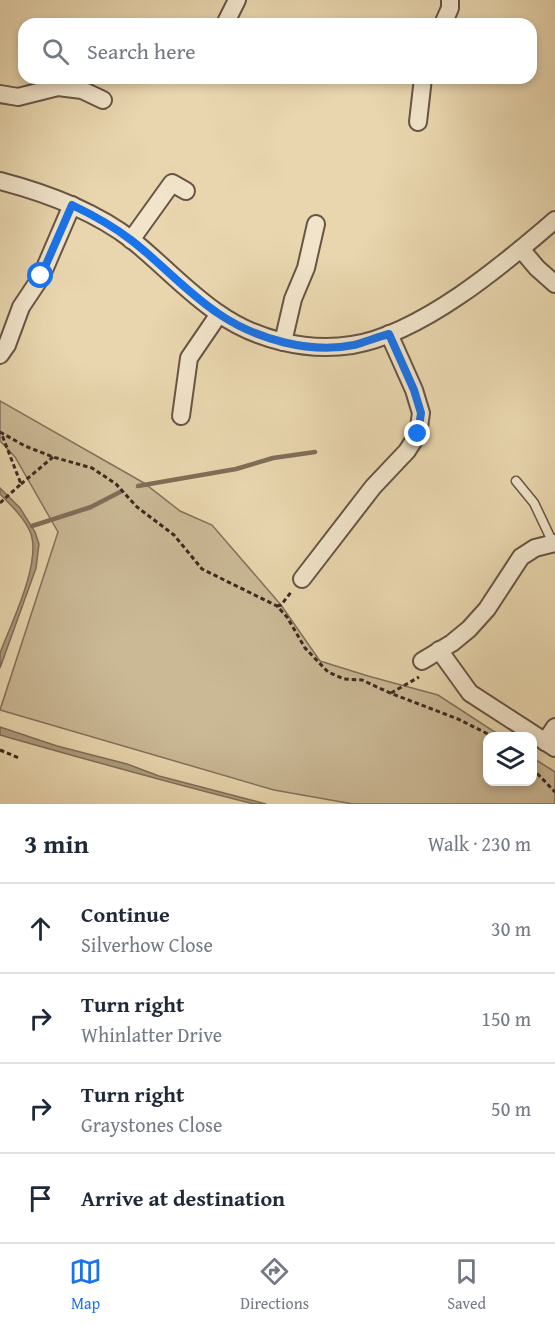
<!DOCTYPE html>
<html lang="en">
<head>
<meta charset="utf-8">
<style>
  body { margin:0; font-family:"Gentium Book Plus",serif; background:#f2f2f3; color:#1f2937 }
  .controls { position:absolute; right:18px; bottom:18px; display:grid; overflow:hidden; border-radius:12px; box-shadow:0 3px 9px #0003 }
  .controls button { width:54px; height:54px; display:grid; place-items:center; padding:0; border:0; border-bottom:2px solid #e0e1e3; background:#fff; color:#1f2937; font:30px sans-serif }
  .stop { position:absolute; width:18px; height:18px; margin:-14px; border:4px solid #1a73e8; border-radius:50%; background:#fff }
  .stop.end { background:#1a73e8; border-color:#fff; box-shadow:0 2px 6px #0008 }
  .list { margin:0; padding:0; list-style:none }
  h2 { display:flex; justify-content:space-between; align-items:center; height:78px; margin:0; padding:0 24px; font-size:26px }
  h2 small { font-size:20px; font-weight:400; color:#747a83 }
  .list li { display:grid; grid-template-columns:39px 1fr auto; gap:18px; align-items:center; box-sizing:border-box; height:90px; padding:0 24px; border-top:2px solid #e0e1e3 }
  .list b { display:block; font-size:22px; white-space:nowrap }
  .list p { margin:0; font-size:20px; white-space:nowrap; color:#747a83 }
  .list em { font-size:20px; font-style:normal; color:#747a83 }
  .icon { flex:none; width:33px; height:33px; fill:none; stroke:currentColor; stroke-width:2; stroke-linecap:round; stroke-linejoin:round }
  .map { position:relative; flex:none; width:555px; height:804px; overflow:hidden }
  .search { position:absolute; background:#fff; box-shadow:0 3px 9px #0003; left:18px; right:18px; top:18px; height:66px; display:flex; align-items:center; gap:15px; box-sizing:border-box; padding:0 21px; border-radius:18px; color:#747a83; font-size:22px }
  .sheet { height:438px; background:#fff }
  nav { display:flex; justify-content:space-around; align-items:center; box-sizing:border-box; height:84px; border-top:2px solid #e0e1e3; background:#fff; font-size:16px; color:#747a83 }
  nav a { display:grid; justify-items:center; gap:3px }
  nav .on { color:#1a73e8 }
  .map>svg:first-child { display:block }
  .green { fill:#cbb996; stroke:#82725c; stroke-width:1.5 }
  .water { fill:#ae9c7e; stroke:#806e59; stroke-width:1.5 }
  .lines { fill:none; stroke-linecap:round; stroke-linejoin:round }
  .stream { stroke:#806e59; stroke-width:4.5 }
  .service-casing { stroke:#654; stroke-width:11 }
  .minor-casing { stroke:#654; stroke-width:20 }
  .path { stroke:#3a2a21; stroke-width:3; stroke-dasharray:4.5 3; stroke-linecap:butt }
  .service { stroke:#f1e4ca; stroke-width:8 }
  .minor { stroke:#f1e4ca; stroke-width:16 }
  .route { stroke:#1a73e8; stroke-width:8 }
</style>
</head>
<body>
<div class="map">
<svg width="555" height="804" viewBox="0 0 555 804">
  <rect width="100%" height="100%" fill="#e9d6ae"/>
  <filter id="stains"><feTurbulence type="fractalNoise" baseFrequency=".00333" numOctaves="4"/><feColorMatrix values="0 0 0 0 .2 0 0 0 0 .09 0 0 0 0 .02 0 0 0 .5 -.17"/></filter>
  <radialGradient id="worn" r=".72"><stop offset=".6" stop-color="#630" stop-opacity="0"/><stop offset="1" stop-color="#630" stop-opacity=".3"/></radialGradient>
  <polygon class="green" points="0,401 144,483 180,511 212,525 281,605 320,661 368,676 438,695 501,736 488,736 488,782 532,782 533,758 555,772 555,804 353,804 274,790 0,710 58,532 15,457 0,441"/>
  <g class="water">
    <path d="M0 488 20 508 35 532 39 544 36 568 0 668V653C11 624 41 564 31 534 26 520 11 505 0 494Z"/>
    <path d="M0 727 57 746 127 764 159 776 266 804H254C169 783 85 759 0 735Z"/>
  </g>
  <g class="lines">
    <g class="stream">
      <polyline points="138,486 236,469 273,458 315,452"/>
      <polyline points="32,526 91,507 120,492"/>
    </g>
    <defs>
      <polyline id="service" points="516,481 534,503 553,543"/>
      <g id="minor">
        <polyline points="225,24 237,0"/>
        <polyline points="443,24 450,8 450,0"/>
        <polyline points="0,94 18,97 58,87 82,90 103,100"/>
        <polyline points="418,122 423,78"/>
        <path d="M0 181C46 193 93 210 132 240 161 263 187 292 218 313 256 340 307 352 352 345 421 334 503 265 555 220"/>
        <polyline points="131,240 172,183 186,191"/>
        <polyline points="521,249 537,268 555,284"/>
        <polyline points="283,342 293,299 306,268 316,224"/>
        <polyline points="0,355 7,345 21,307 41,277 72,205"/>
        <polyline points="181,416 189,358 219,314"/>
        <polyline points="302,579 373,487 407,451 418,434 421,413 414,390 389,334"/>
        <polyline points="439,650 470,693 555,748"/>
        <polyline points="422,661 452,643 469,629 487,609 521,557 535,548 555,543"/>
        <polyline points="545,742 555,727"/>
      </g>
    </defs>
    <use href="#service" class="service-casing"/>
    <use href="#minor" class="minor-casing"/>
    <g class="path">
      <polyline points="0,432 25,446 53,457 92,468 116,484 137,507 174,535 202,569 277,606 287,617 305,648 328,672 344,679 362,680 390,693 458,719 492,736"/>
      <polyline points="21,484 53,457"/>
      <polyline points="0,503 21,484 2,435"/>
      <polyline points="277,606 281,605 292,591"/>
      <polyline points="391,693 419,677"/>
      <polyline points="0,750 19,758"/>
      <polyline points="532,768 555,792"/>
    </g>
    <use href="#service" class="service"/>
    <use href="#minor" class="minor"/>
  </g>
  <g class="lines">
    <path class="route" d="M41 276 72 205C93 215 113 226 131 240 161 263 187 293 219 314 256 339 309 354 354 345 366 342 377 337 389 334L414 390 421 413 418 434"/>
  </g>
  <rect width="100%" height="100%" filter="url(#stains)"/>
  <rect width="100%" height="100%" fill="url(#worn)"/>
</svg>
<div class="controls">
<button><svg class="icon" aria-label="layers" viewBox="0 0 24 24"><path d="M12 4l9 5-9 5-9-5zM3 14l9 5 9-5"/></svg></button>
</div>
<div class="stop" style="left:41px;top:276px"></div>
<div class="stop end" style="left:418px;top:434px"></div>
<div class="search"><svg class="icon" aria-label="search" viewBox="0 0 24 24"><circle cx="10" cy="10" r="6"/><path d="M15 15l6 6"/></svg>Search here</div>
</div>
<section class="sheet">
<h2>3 min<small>Walk · 230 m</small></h2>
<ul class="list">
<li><svg class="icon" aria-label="ahead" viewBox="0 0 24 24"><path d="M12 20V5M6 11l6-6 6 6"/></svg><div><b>Continue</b><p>Silverhow Close</p></div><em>30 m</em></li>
<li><svg class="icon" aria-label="right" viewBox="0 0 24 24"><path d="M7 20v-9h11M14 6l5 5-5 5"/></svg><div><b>Turn right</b><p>Whinlatter Drive</p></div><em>150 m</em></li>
<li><svg class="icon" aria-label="right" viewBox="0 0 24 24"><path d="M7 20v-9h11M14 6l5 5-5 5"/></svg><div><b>Turn right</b><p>Graystones Close</p></div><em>50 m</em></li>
<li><svg class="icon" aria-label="arrive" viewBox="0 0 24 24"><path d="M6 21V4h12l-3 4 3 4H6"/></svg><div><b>Arrive at destination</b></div></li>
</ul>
</section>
<nav>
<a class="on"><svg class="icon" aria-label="map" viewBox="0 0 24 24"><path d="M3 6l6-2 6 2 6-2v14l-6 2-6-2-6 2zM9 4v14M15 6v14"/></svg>Map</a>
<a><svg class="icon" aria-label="directions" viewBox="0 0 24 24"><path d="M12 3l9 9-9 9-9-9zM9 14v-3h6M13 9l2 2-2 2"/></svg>Directions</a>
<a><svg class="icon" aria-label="saved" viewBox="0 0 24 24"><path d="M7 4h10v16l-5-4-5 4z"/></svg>Saved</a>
</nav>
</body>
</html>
